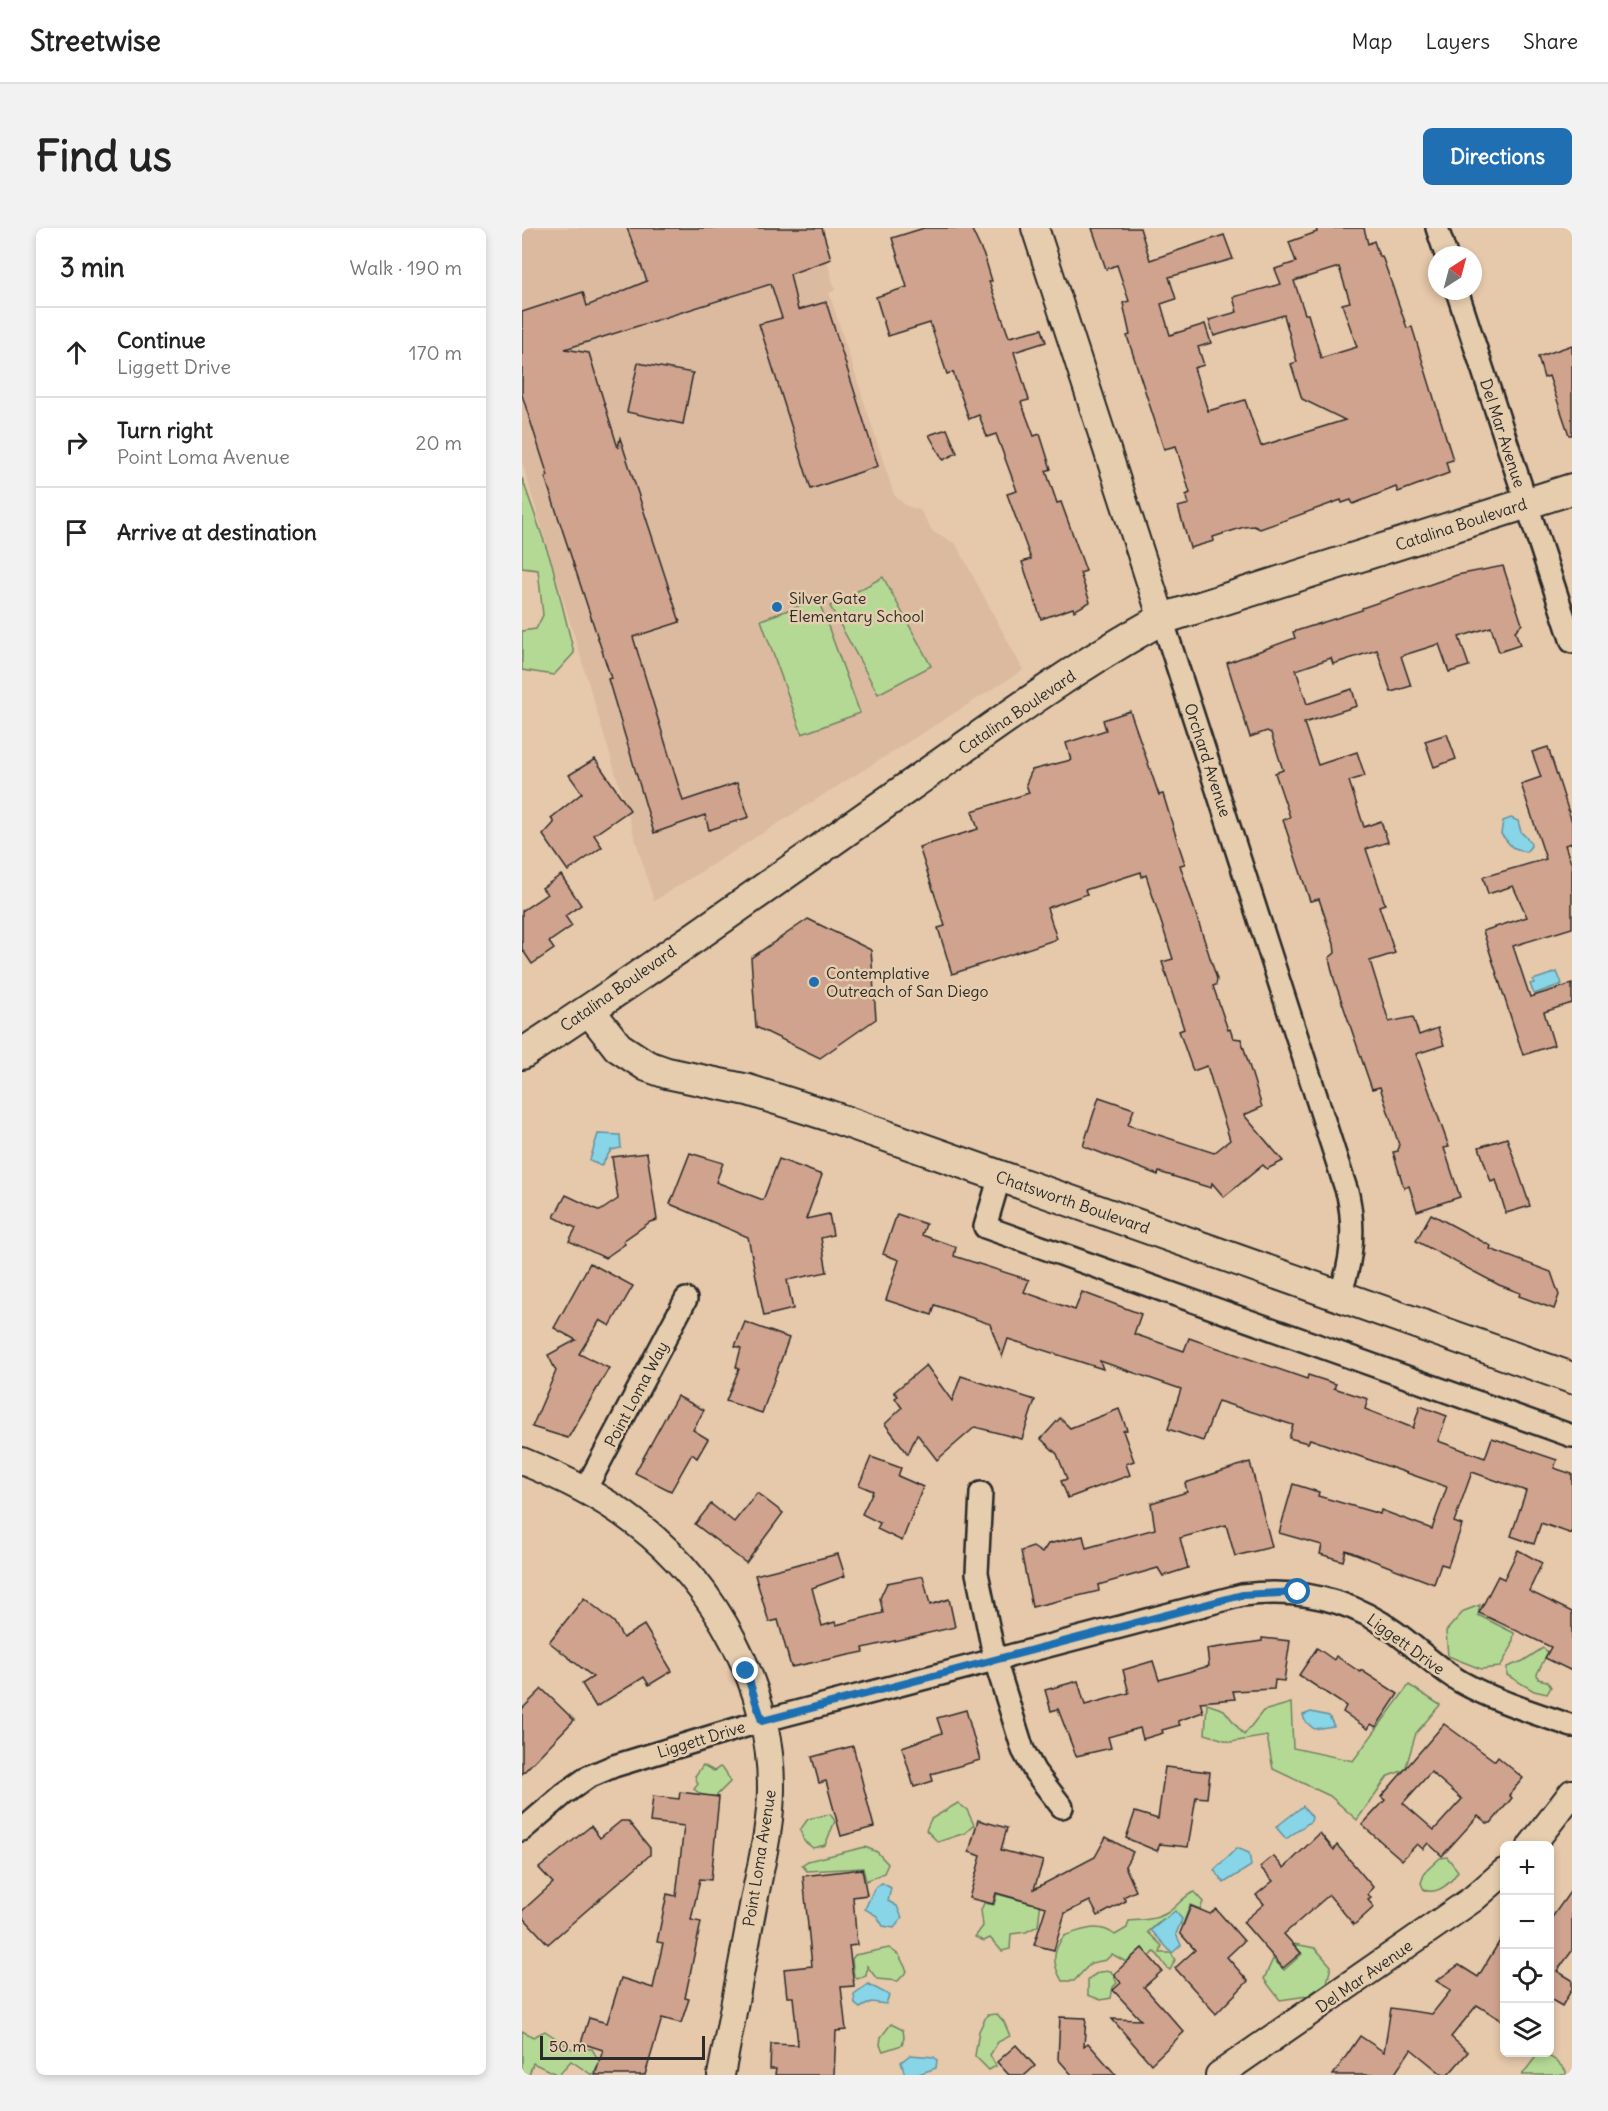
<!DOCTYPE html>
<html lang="en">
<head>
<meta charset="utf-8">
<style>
  body { margin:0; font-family:Delius,sans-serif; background:#f2f2f2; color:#222 }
  .controls { position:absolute; right:18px; bottom:18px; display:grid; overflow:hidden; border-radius:9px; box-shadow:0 3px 9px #0003 }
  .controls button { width:54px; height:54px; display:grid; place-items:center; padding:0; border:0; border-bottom:2px solid #e0e0e0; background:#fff; color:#222; font:30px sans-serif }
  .compass { position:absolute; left:906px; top:18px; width:54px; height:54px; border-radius:50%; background:#fff; box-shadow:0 3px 9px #0003; rotate:36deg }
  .scale { position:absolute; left:18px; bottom:15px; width:165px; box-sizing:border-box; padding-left:6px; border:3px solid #2b2b2b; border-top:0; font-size:16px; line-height:21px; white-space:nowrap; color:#2b2b2b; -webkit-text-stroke:4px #e5cdad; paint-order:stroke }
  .stop { position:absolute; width:18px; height:18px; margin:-14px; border:4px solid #1f6fb2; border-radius:50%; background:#fff }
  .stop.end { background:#1f6fb2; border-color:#fff; box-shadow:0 2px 6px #0008 }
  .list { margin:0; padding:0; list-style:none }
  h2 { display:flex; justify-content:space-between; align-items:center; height:78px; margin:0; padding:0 24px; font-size:26px }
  h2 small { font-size:20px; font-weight:400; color:#767676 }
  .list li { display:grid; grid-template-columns:39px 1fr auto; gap:18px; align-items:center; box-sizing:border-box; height:90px; padding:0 24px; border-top:2px solid #e0e0e0 }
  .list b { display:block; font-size:22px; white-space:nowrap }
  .list p { margin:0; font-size:20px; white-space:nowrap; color:#767676 }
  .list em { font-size:20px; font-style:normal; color:#767676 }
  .icon { flex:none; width:33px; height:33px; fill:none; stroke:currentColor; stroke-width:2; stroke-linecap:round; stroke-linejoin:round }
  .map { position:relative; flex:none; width:1050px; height:1847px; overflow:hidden; border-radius:9px }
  header { display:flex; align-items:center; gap:36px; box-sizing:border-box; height:84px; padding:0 30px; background:#fff; border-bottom:2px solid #e0e0e0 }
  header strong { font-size:28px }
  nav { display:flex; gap:33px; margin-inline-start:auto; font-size:21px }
  .intro { display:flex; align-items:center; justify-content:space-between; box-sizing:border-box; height:144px; padding:0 36px }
  h1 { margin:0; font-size:42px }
  .button { padding:15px 27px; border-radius:9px; background:#1f6fb2; color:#fff; font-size:21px; font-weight:700 }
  main { display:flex; gap:36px; padding:0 36px }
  aside { flex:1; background:#fff; border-radius:9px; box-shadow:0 3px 9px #0003 }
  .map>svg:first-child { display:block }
  .built { fill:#dbbaa0 }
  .green { fill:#b4d994; stroke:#708260; stroke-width:1.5 }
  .water { fill:#88d5e8; stroke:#63919c; stroke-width:1.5 }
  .building { fill:#d0a38e; stroke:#2b2b2b; stroke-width:1.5; fill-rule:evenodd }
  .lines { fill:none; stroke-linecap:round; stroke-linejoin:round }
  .minor-casing { stroke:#2b2b2b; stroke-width:26 }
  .tertiary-casing { stroke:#2b2b2b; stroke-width:30 }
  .secondary-casing { stroke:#2b2b2b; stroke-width:34 }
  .minor { stroke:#e5cdad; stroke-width:21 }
  .tertiary { stroke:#e5cdad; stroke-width:26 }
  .secondary { stroke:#e5cdad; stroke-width:30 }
  .route { stroke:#1f6fb2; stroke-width:8 }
  .poi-dot { fill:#1f6fb2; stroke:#e5cdad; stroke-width:2 }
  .labels { text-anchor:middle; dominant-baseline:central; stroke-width:5; stroke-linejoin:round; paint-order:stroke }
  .street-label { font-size:16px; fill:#2b2b2b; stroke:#e5cdad }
  .poi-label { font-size:16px; fill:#2b2b2b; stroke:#e5cdad; text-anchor:start }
</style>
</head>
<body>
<header>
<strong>Streetwise</strong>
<nav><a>Map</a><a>Layers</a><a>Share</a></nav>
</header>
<div class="intro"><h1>Find us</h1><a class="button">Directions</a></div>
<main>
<aside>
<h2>3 min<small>Walk · 190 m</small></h2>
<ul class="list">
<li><svg class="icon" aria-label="ahead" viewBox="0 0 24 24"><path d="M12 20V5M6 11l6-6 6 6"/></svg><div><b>Continue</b><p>Liggett Drive</p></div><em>170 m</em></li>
<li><svg class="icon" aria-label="right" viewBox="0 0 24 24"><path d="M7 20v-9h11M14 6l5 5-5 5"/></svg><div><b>Turn right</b><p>Point Loma Avenue</p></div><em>20 m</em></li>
<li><svg class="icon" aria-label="arrive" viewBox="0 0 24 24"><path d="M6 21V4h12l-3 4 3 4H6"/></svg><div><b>Arrive at destination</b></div></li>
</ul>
</aside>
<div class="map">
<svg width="1050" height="1847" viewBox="0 0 1050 1847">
  <rect width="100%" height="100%" fill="#e6c8aa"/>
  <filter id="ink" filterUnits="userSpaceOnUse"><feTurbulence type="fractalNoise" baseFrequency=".0167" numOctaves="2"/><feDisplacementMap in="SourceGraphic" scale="12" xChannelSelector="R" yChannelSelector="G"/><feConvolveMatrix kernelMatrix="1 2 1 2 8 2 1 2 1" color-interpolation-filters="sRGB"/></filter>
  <g filter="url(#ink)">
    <polygon class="built" points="0,0 296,0 313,62 307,65 372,267 384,278 398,282 411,304 434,316 501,442 132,673 0,234"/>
    <g class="green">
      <polygon points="0,250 30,336 52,425 32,447 0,442 0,403 14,401 21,387 16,342 0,340"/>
      <polygon points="361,349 409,438 356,466 308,378"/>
      <polygon points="296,371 338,485 280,506 239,392"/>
      <polygon points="958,1377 956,1387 992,1405 990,1418 978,1439 959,1441 926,1428 924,1403 942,1383"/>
      <polygon points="1021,1420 1026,1424 1015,1446 1016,1451 1025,1453 1029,1459 1025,1466 1012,1463 985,1447 985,1439 1001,1433"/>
      <polygon points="887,1457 918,1477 894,1505 883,1542 866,1548 835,1592 808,1568 751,1541 745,1508 709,1514 683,1506 685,1476 702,1482 722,1507 741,1483 769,1475 771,1520 831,1533"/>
      <polygon points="181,1537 192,1543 198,1539 204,1544 208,1554 193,1569 181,1568 172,1561 176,1556 173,1548"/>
      <polygon points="436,1575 445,1582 452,1597 443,1605 416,1614 404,1602 409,1591"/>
      <polygon points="308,1586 313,1593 303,1617 291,1620 282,1613 278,1602 286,1591"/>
      <polygon points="343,1619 355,1624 366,1636 362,1645 344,1653 341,1640 285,1643 280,1637 286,1633"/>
      <path d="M925 1629 936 1643C929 1655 916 1667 902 1662L899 1655 903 1644 918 1630Z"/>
      <path d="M672 1664 681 1674 678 1681 668 1677 661 1696 646 1695 641 1691 626 1704 640 1718 638 1725H649L653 1732 648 1742C641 1738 640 1729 632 1724L628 1729 620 1720 604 1734 590 1726 584 1732 569 1735 552 1753H540C531 1737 529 1724 542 1708 559 1702 577 1694 593 1707L605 1700 607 1693C619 1692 634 1692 645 1685 655 1679 660 1669 672 1664Z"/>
      <polygon points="475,1666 509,1675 519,1672 516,1698 504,1704 489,1706 488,1721 480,1723 468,1710 462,1713 453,1709 461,1698 459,1682 462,1675 472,1677"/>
      <polygon points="772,1716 793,1720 809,1738 805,1755 785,1768 758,1772 742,1751 751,1731 762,1742 780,1726"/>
      <polygon points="367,1720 377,1727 385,1743 376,1753 355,1751 345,1738 344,1748 335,1751 332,1748 330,1731 333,1727"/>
      <polygon points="589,1743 595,1755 591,1759 589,1770 579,1772 566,1767 566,1751 577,1744"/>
      <polygon points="475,1786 482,1794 488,1808 476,1814 468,1827 474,1838 467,1842 453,1828 457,1803 465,1787"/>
      <polygon points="369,1796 381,1802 382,1809 380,1817 361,1823 358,1817 359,1809"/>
      <polygon points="0,1803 11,1809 23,1803 50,1821 70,1821 78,1835 70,1847 49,1833 36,1847 11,1835 7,1847 0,1847"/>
      <path d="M1016 1826C1029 1826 1036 1834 1044 1843V1847H1000Z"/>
    </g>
    <g class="water">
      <polygon points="989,590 996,593 999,604 1008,613 1009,618 1004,624 990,619 979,606 981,593"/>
      <polygon points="1035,744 1040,756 1012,766 1008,756 1012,755 1011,752"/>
      <polygon points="76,906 98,907 99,920 89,922 79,938 68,932"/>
      <polygon points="789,1484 807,1488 812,1498 792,1501 783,1493 781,1487"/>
      <polygon points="781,1578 790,1589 789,1593 764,1611 754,1599"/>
      <polygon points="715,1620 727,1625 729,1638 702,1655 692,1642"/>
      <polygon points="360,1655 369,1660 366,1673 375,1678 380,1690 372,1700 361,1698 355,1688 343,1681 352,1661"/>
      <polygon points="653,1683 660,1691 654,1706 659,1717 650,1725 629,1702"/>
      <polygon points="346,1756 367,1767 364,1776 349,1774 338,1780 333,1776 332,1766"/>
      <polygon points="388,1827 412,1829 415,1832 414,1840 394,1847 383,1847 379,1834"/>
    </g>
    <g class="building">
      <polygon points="105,0 300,0 309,31 268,46 276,82 304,74 356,238 289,261 237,96 260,90 249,56 43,121 67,125 96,220 98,210 158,394 111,409 161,573 215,555 227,589 187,602 183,587 132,605 86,451 89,450 23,249 26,248 0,167 0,84 61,64 65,78 125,53"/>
      <polygon points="402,0 449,0 463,30 470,53 467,53 487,109 520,101 524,114 492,124 507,172 499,174 512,208 518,206 529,241 524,243 535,275 539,274 564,343 558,345 568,374 552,383 551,380 519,391 500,334 509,331 485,266 495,263 474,206 465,209 457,187 447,191 431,144 425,146 408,95 366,108 354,69 385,59 370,10"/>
      <path d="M570 0H618L628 32 702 7 711 31 647 49 654 71 639 76 648 107 683 96 689 115 676 119 682 137 672 140 686 183 723 172 739 218 823 192 780 171 769 136 775 134 762 87 692 108 687 92 715 84 711 69 759 56 753 41 774 34 767 14 795 4 794 0H842L846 16 852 13 857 28H860L885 100 890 99 931 232 924 234 927 245 876 264 874 259 831 276 829 272 820 275 819 272 738 301 732 298 722 299 691 309 692 313 668 320 656 279 667 276 664 267 668 265 654 218 642 221 605 108 608 107 601 75 607 73 595 37 584 41ZM817 39 828 74 820 76 835 119 799 130 786 86H783L772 53Z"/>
      <polygon points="1050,117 1050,207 1047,207 1027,148 1022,150 1016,129"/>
      <polygon points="116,135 171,145 161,196 105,184"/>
      <polygon points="425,201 435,225 421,232 407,207"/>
      <polygon points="981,338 1000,396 993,403 998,417 977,424 969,399 937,409 947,438 927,444 917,416 879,428 889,458 869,464 855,422 811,436 809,430 774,442 785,476 830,461 835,478 782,495 796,537 835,524 843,548 827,553 842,599 859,593 866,614 844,621 863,676 857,678 873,725 848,733 867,794 891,789 897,807 916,800 922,817 894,826 927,919 922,920 938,969 895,983 887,958 882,960 871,924 876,923 877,917 858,859 850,861 812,751 807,730 813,725 812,716 797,671 788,673 761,592 768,589 753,545 761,542 749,505 745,503 728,509 705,435 773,410 771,404 840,382 840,380 935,347"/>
      <polygon points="608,483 637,567 641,566 656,615 663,636 658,637 695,751 694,757 691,758 706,802 708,801 711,810 719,811 740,879 722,887 761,933 745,941 741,937 702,969 690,955 689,960 637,944 636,947 561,918 577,869 612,881 606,897 692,925 708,912 685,838 671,843 657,803 662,801 640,734 651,731 624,647 620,649 619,644 563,662 565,666 525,680 535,711 430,746 416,700 423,698 397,619 456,601 450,583 507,565 504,556 510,542 549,532 544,515 584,502 581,492"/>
      <polygon points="925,506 934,531 912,539 903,513"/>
      <polygon points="1026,519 1050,594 1050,615 1043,617 1050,638 1050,700 991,718 1008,769 1050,756 1050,775 1022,784 1032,817 1001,827 961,703 1005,689 991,658 966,666 961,649 1024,631 999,556 1019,549 1010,524"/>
      <polygon points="73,531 108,582 72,607 80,619 46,643 21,607 32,595 29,590 60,565 47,547"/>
      <polygon points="39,647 59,677 43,688 50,698 27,714 32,721 10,736 0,721 0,683 25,666 20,660"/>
      <polygon points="286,691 349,722 354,791 298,830 234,799 229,730"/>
      <polygon points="985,910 1008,978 984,985 974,952 969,954 957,919"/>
      <polygon points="125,925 135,992 128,994 101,1013 103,1016 83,1030 47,1013 54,1000 32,989 44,967 78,983 96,971 90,929"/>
      <polygon points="168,925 201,935 194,954 241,972 257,931 300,947 284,991 307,986 311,1007 299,1010 305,1044 265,1052 271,1081 242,1088 226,1009 148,976"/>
      <polygon points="375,986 404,996 400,1007 434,1019 432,1028 507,1052 502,1064 553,1082 560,1064 619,1086 612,1106 662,1123 667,1110 785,1151 786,1147 814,1156 812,1160 846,1171 843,1181 891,1200 898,1178 925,1188 916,1213 963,1230 970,1210 1035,1232 1032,1240 1050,1246 1050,1306 1019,1295 1012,1316 989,1308 1004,1263 950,1244 932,1294 940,1297 926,1338 919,1336 912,1356 824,1322 821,1333 798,1326 800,1317 757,1305 771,1256 797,1264 796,1268 858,1286 859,1282 910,1301 925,1259 788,1211 786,1215 767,1210 771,1197 696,1173 681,1213 646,1201 659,1161 578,1133 581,1141 486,1111 480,1129 468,1096 413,1077 410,1087 364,1072 377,1032 361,1026"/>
      <polygon points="909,986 969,1018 968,1021 1029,1044 1037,1067 1032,1081 997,1068 998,1065 977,1057 894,1013"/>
      <polygon points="68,1035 111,1058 88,1098 78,1092 57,1126 87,1140 46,1210 10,1199 34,1143 26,1127 54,1112 32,1100"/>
      <polygon points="223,1094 267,1110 240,1185 204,1173 217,1141 214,1139 219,1120 213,1118"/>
      <polygon points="404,1137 430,1173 439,1148 513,1172 500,1211 453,1199 415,1232 395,1206 386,1226 363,1196 380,1180 373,1170 376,1168 372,1164"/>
      <polygon points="155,1168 182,1182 171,1202 186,1211 175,1230 170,1226 149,1263 113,1245"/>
      <polygon points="597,1181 605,1202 601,1203 612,1233 604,1236 608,1247 546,1270 539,1253 545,1251 535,1226 519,1211 538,1190 548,1200"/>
      <polygon points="349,1229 379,1240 376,1248 401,1259 380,1313 355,1301 358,1295 340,1286 351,1263 337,1257"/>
      <polygon points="728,1234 750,1319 713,1328 704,1297 658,1310 666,1340 641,1348 636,1340 576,1357 577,1363 510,1379 499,1323 511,1319 520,1325 526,1316 561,1308 564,1320 633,1301 629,1275 665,1264 663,1255"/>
      <polygon points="235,1265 261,1285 224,1335 173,1296 189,1276 212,1294"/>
      <polygon points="996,1322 1020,1335 1007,1363 1050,1384 1050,1443 1023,1430 1029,1419 957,1385 976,1348 982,1351"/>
      <polygon points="316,1326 323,1348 290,1360 300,1398 313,1394 314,1397 361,1385 358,1370 365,1355 401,1348 408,1377 427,1371 433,1399 341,1420 342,1424 269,1439 256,1392 247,1394 233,1347"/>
      <polygon points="62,1370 92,1394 101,1410 122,1397 150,1443 127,1457 122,1449 74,1479 60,1456 71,1449 27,1414"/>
      <polygon points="740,1410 768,1413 762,1453 753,1452 752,1461 711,1463 713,1471 678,1474 681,1484 656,1493 658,1497 640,1502 641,1505 621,1511 618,1500 586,1509 589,1520 554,1528 536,1481 529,1483 523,1462 556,1453 563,1477 607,1465 601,1442 631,1433 637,1452 687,1438 685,1421 740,1413"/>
      <polygon points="795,1420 812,1432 814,1428 838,1444 839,1442 876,1466 854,1499 849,1496 846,1501 821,1484 824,1478 777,1447"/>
      <polygon points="20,1461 52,1492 0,1546 0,1481"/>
      <polygon points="444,1482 458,1532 409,1546 411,1553 392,1559 380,1519 420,1505 415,1490"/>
      <path d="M922 1496 973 1533 976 1529 1001 1550 987 1567 990 1570 969 1595H965L956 1588 920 1628 906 1615 901 1621 895 1616 880 1632 840 1597 863 1572 859 1569ZM909 1544 940 1571 912 1602 881 1575Z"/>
      <polygon points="331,1518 352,1599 319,1608 304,1553 297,1555 290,1529"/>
      <polygon points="643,1539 688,1544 685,1570 674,1569 666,1619 638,1616 635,1623 604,1610 613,1584 636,1591"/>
      <polygon points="158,1564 197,1569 189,1652 178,1651 169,1692 179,1694 163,1770 167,1771 159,1795 140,1790 123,1847 73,1847 81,1822 59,1815 67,1790 85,1795 99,1750 131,1760 141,1715 135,1714 145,1666 154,1668 162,1598 128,1594 131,1568 157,1571"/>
      <polygon points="456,1592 485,1600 479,1622 521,1633 512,1661 573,1629 584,1609 611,1624 603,1638 614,1663 601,1669 604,1673 576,1688 568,1673 543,1685 532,1722 512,1717 524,1679 474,1665 471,1676 447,1670 459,1628 447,1624"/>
      <polygon points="99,1593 106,1593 128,1620 128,1627 26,1716 0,1688 0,1683 31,1655 17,1640 69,1598 78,1610"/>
      <polygon points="798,1605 812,1622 815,1617 851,1659 846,1666 849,1670 846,1672 852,1679 832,1697 807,1667 762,1706 779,1725 761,1740 721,1694 742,1676 734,1667 751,1653 738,1639 751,1628 762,1640"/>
      <polygon points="340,1641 345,1667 331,1669 335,1717 327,1718 332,1758 319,1759 324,1802 314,1803 312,1847 253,1847 254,1841 248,1841 249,1816 276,1817 271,1769 265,1769 262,1741 290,1738 281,1648"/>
      <polygon points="1050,1661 1050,1723 1035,1743 1050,1752 1050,1761 1040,1778 1028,1771 1028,1692"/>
      <polygon points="669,1678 688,1686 694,1681 722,1713 705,1729 726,1753 694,1786 653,1740 673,1722 658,1705"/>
      <polygon points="982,1706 982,1794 955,1777 929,1809 946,1824 926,1847 921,1847 889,1821 872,1847 811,1847 838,1808 862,1824 869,1780 910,1786 929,1762 914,1753 937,1737 956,1749"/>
      <polygon points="620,1720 640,1743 622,1759 662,1804 629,1836 590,1791 619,1792 591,1762 599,1755 592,1746"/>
      <polygon points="538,1789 564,1790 562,1818 566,1815 594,1847 550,1847 536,1831"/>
      <polygon points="494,1817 513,1838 503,1847 487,1847 475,1834"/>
    </g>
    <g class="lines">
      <defs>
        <g id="minor">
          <polyline points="915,0 924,27"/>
          <polyline points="935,63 1050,414"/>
          <path d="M640 391 826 967C833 1001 830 1036 817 1068"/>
          <polyline points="478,948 463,999 1050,1208"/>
          <polyline points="63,1262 164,1071"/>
          <polyline points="459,1265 455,1345 473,1432 501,1522 513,1544 540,1579"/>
          <path d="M0 1602 42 1566 66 1549 92 1538 240 1493 720 1367C776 1360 827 1370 873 1404 895 1420 915 1440 939 1454 973 1473 1013 1485 1050 1498"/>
        </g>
        <g id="tertiary">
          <polyline points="513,0 640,391"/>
          <path d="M0 1233C41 1250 81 1269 115 1296 194 1357 249 1460 249 1560 249 1598 239 1636 232 1673 221 1731 210 1789 199 1847"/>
          <polyline points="1009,1618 1050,1565"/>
          <polyline points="697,1847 951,1671 982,1644"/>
        </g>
        <g id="secondary">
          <polyline points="67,782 96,819 125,838 145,845 226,862 305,887 1050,1150"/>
          <path d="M0 826C132 740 261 647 389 557 471 499 552 439 640 391L1050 261"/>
        </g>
      </defs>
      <use href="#minor" class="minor-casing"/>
      <use href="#tertiary" class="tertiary-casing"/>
      <use href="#secondary" class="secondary-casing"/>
      <use href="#minor" class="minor"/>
      <use href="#tertiary" class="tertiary"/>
      <use href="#secondary" class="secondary"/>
    </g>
  </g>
  <g class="lines" filter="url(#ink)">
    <polyline class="route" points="224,1443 240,1493 720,1367 776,1364"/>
  </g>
  <g class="poi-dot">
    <circle cx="255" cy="379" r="6"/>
    <circle cx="292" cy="754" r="6"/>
  </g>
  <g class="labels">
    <g class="street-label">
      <text transform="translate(981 205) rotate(72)">Del Mar Avenue</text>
      <text transform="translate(939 296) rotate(-18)">Catalina Boulevard</text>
      <text transform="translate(495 484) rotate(-34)">Catalina Boulevard</text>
      <text transform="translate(686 532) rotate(72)">Orchard Avenue</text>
      <text transform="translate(96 760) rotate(-35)">Catalina Boulevard</text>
      <text transform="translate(551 974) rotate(19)">Chatsworth Boulevard</text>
      <text transform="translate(114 1166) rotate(-62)">Point Loma Way</text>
      <text transform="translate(884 1416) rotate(36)">Liggett Drive</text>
      <text transform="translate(179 1511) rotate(-17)">Liggett Drive</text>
      <text transform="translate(237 1630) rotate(-81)">Point Loma Avenue</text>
      <text transform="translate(842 1748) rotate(-35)">Del Mar Avenue</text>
    </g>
    <g class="poi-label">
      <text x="267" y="370">Silver Gate<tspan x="267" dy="18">Elementary School</tspan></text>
      <text x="304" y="745">Contemplative<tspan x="304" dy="18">Outreach of San Diego</tspan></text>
    </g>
  </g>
</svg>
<div class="controls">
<button>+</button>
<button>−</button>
<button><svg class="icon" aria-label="locate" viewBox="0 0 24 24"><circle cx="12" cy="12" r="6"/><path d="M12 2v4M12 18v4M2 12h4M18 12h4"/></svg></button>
<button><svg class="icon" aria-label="layers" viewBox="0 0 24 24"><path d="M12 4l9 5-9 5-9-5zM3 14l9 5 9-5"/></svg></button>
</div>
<svg class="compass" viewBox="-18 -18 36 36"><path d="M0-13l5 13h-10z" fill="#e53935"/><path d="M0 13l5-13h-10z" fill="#767676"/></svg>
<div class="scale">50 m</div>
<div class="stop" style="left:776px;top:1364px"></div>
<div class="stop end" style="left:224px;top:1443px"></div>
</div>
</main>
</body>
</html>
